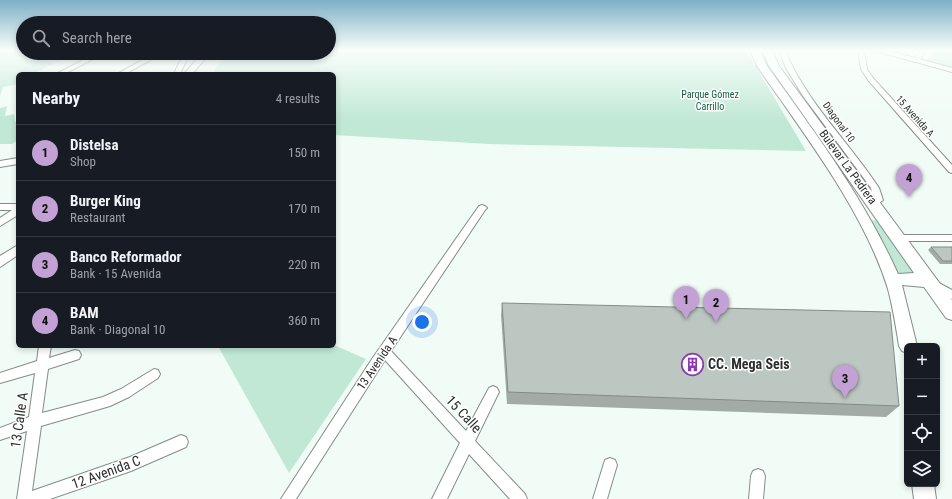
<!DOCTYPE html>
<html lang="en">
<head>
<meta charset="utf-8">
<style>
  body { margin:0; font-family:"Roboto Condensed",sans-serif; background:#20242c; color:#f1f3f6 }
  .controls { position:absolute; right:12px; bottom:12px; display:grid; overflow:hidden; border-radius:6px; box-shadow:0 2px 6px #0003 }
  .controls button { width:36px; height:36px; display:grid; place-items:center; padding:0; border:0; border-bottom:1px solid #363941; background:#171b24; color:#f1f3f6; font:20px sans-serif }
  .you { position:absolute; left:422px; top:322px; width:14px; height:14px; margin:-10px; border:3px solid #fff; border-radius:50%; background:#1a73e8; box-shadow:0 0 0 6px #1a73e833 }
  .badge { display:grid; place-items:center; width:26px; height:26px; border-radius:50%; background:#c3a1d5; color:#111; font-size:13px; font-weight:700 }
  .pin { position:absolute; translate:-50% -33px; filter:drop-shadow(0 1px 2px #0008) }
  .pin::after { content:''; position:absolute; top:21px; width:14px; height:12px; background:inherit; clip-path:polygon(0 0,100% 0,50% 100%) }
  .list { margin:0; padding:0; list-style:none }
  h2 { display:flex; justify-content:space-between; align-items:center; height:52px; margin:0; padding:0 16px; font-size:17px }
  h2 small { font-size:13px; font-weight:400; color:#9ea1a6 }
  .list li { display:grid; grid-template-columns:26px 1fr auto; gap:12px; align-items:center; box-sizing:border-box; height:56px; padding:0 16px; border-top:1px solid #363941 }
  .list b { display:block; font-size:15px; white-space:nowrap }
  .list p { margin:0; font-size:13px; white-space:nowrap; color:#9ea1a6 }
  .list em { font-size:13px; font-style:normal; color:#9ea1a6 }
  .icon { flex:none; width:22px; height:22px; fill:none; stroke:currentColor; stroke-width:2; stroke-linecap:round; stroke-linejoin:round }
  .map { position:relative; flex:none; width:952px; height:499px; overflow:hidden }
  .search { position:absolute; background:#171b24; box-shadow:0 2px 6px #0003; left:16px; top:16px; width:320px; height:44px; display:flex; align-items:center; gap:10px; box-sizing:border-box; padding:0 14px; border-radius:22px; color:#9ea1a6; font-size:15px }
  .panel { position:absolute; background:#171b24; box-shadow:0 2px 6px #0003; left:16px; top:72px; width:320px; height:276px; border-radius:6px }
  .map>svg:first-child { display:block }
  .green { fill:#c0e8d5 }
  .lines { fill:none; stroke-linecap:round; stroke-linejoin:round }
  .minor-casing { stroke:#838d88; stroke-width:2 }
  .tertiary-casing { stroke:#838d88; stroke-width:2 }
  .primary-casing { stroke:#838d88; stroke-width:2 }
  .minor { fill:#fff; fill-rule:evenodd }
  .tertiary { fill:#fff; fill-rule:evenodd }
  .primary { fill:#fff; fill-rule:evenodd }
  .wall { fill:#a3aba7 }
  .building { fill:#bdc7c2; stroke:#848b88 }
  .labels { text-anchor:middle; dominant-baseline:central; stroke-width:3; stroke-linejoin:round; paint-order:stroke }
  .far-park-label { font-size:10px; fill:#105f44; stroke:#fff }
  .far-street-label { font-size:10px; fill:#2a2e2c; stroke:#fff }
  .street-label { font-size:12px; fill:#2a2e2c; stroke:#fff }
  .near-poi-label { font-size:14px; font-weight:bold; fill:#2a2e2c; stroke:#fff; text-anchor:start }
  .near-street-label { font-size:14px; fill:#2a2e2c; stroke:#fff }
</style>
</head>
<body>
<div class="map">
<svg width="952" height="499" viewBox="0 0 952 499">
  <rect width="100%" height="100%" fill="#f1fcf6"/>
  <g class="green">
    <polygon points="0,50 23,50 23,53 76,53 32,74 18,74 18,84 3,87 0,96"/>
    <polygon points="329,50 746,50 806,151 489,144 334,135 334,74 212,74 226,53 329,53"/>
    <polygon points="934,50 952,50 952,67 927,61"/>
    <polygon points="7,106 5,116 14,114 15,122 18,122 18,140 12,144 0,144 0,108"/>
    <polygon points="868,220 884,221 921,277 899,277"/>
    <polygon points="334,345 366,359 289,473 218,346"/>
  </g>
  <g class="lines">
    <defs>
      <g id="minor">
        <path d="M779 50H785C806 102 849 142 879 188L883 200 877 205H871L869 203 873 199 871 188 803 96 786 68Z"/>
        <polygon points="858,50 864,50 867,69 873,78 952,165 952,173 949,172 868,80 861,69"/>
        <polygon points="920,50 927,50 918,62 914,62 913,61"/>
        <polygon points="97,53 105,53 64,74 56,74"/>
        <polygon points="155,53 163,53 125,74 117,74"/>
        <polygon points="179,53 185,53 187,59 180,74 174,74 181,59"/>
        <polygon points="18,158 18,164 0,167 0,161"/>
        <polygon points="0,204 18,204 18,215 0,226 0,218 12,210 0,210"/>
        <polygon points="482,205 485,206 487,208 485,210 391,351 466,431 489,388 493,386 497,388 499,392 475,441 525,494 527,499 510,499 469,454 447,499 432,499 460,443 385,360 296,499 281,499 372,359 479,206"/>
        <polygon points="899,235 952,235 952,241 899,241 894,238"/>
        <polygon points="935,281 952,290 952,299 931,288 930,285 931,282"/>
        <polygon points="39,346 51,346 49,358 75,350 79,351 81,355 79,359 48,369 42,413 103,397 121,389 154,369 158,370 160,374 158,378 129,397 110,406 41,426 32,491 130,457 181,435 186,437 188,442 186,447 131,471 50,499 17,499 27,431 0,440 0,428 29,417 35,373 0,383 0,373 37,361"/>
        <polygon points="610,458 615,460 617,465 607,499 593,499 605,460"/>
        <polygon points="758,469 763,471 765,476 763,499 749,499 751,476 753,471"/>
      </g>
      <g id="tertiary">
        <polygon points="872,50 886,50 952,68 952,72"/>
        <polygon points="202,53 210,53 192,74 184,74"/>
        <polygon points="18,245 18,255 0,267 0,256"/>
      </g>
      <g id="primary">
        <path d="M750 50H760L767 66C815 132 864 198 898 274L914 273 769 66 762 50H772L779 66 952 300V320L946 318 924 287 902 285 917 346H907V353L902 351 899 346C896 327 893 308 888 289 864 211 803 133 757 66Z"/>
        <polygon points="912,484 934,484 936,499 914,499"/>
      </g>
    </defs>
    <use href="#minor" class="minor-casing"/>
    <use href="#tertiary" class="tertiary-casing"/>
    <use href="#primary" class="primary-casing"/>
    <use href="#minor" class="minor"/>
    <use href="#tertiary" class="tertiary"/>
    <use href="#primary" class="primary"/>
  </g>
  <g class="wall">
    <polygon points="931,247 952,247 952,264 940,264 928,250"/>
    <polygon points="502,303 899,406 886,417 507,404 501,315"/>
  </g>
  <g class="building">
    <polygon points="931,247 952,247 952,261 943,261"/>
    <polygon points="502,303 890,312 899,406 508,392"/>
  </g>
  <linearGradient id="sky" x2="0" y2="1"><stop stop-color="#7cafc6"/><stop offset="0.42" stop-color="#f9fefb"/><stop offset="1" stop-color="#f9fefb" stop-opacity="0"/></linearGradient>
  <rect width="952" height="120" fill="url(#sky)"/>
  <defs>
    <symbol id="building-ring" viewBox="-11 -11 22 22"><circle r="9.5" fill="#fff" stroke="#8b3cac" stroke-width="1.5"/><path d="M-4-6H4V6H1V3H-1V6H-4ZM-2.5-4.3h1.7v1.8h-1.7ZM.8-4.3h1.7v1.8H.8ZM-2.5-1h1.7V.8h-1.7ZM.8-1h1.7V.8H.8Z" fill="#8b3cac"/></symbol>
  </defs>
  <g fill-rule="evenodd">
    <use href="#building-ring" x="680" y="352" width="25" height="25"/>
  </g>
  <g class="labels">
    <g class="far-park-label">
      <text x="710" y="94">Parque Gómez<tspan x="710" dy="12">Carrillo</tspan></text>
    </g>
    <g class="far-street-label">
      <text transform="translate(915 116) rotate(48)">15 Avenida A</text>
      <text transform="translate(839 122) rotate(54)">Diagonal 10</text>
    </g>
    <g class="street-label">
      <text transform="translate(848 167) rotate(54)">Bulevar La Pedrera</text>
      <text transform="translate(377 363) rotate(-56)">13 Avenida A</text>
    </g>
    <g class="near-poi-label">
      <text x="708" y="364">CC. Mega Seis</text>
    </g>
    <g class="near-street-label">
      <text transform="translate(464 414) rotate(47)">15 Calle</text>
      <text transform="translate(19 420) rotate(-82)">13 Calle A</text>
      <text transform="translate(106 472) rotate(-20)">12 Avenida C</text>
    </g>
  </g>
</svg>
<div class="controls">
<button>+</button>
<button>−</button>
<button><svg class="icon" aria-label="locate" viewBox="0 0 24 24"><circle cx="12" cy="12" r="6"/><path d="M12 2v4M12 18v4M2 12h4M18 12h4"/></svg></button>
<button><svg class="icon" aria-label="layers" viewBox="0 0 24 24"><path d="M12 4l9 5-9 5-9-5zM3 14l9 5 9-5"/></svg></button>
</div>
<div class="you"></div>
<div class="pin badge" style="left:686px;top:319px">1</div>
<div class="pin badge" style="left:716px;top:322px">2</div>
<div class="pin badge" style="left:845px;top:398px">3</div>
<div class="pin badge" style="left:909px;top:197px">4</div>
<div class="search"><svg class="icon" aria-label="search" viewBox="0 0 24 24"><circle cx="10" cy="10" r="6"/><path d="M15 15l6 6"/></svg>Search here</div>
<section class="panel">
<h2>Nearby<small>4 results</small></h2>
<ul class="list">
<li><span class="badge">1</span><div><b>Distelsa</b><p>Shop</p></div><em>150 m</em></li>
<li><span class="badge">2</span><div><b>Burger King</b><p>Restaurant</p></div><em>170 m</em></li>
<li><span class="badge">3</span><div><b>Banco Reformador</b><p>Bank · 15 Avenida</p></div><em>220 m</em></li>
<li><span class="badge">4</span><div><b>BAM</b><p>Bank · Diagonal 10</p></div><em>360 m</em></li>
</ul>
</section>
</div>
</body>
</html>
